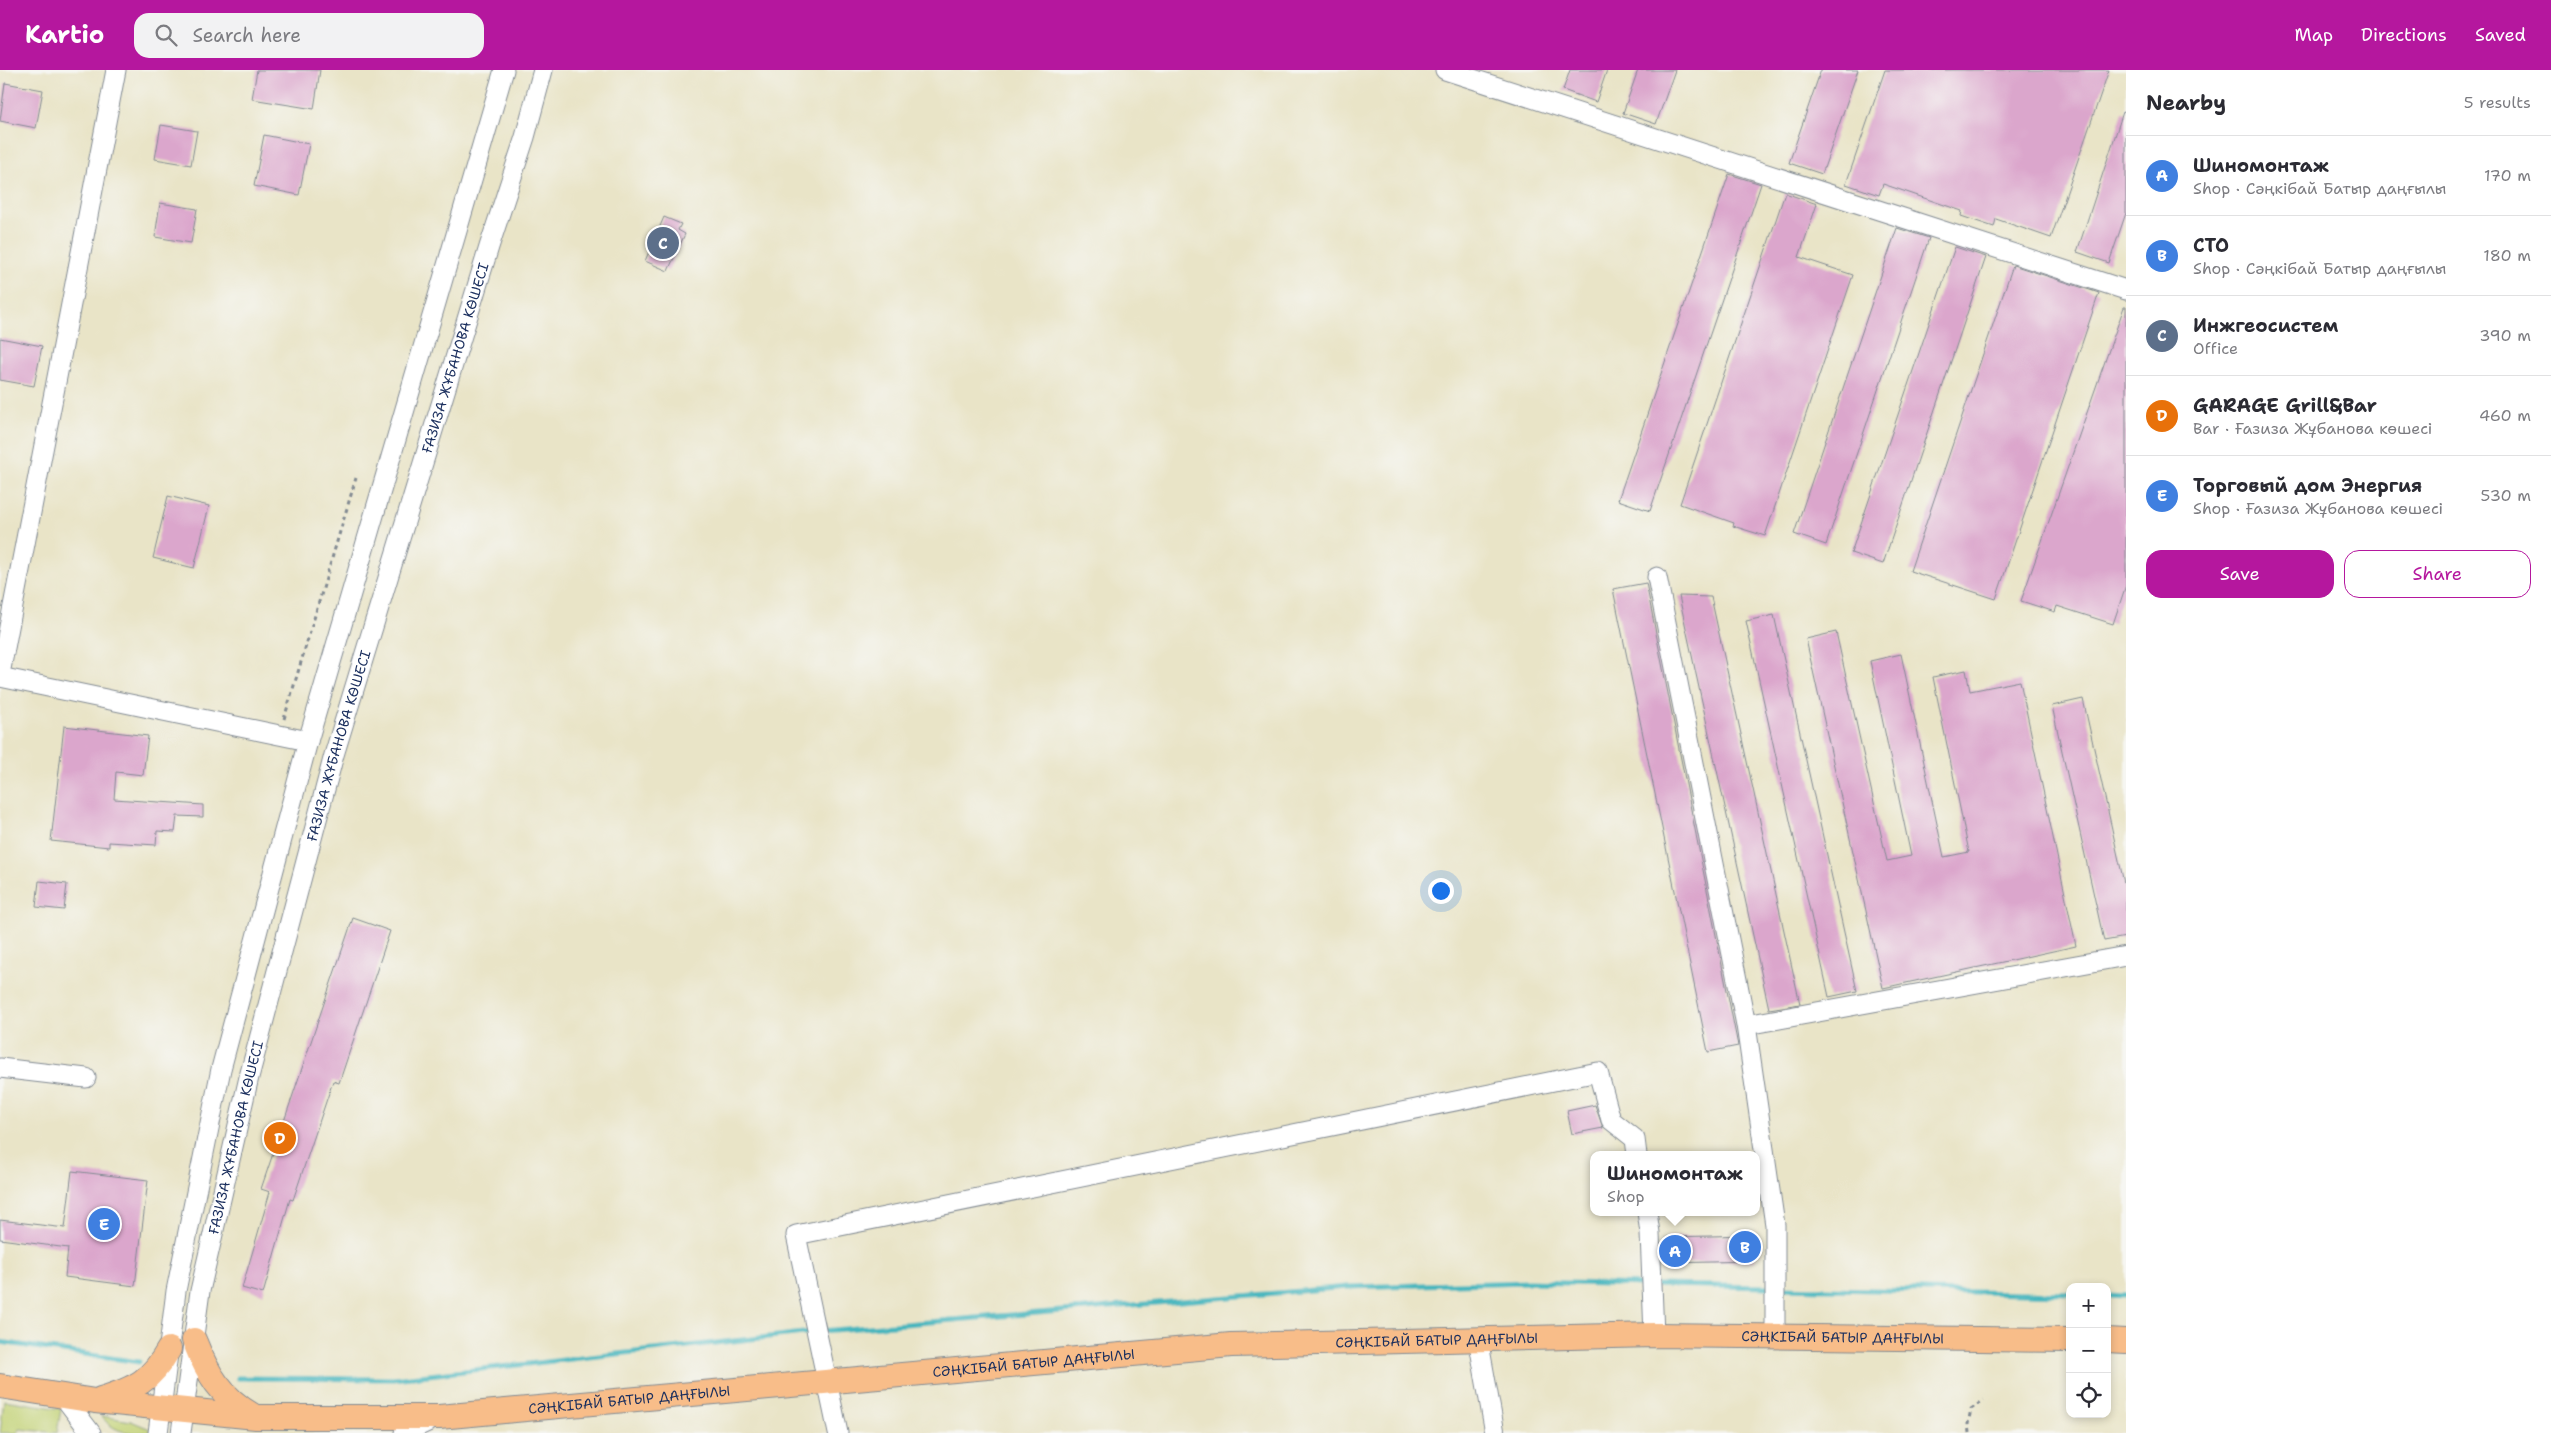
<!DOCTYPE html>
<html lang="en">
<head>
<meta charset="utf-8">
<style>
  body { margin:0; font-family:"Shantell Sans",sans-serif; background:#f2f2f3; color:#2b2b33 }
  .controls { position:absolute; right:15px; bottom:15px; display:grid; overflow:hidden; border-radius:10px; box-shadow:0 2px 8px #0003 }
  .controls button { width:45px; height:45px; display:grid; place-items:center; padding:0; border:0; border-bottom:1px solid #e1e1e2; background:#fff; color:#2b2b33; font:25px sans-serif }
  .you { position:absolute; left:1440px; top:820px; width:18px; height:18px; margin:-12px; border:4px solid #fff; border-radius:50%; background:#1a73e8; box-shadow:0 0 0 8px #1a73e833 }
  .badge { display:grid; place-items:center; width:32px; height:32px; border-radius:50%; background:#b5179e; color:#fff; font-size:16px; font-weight:700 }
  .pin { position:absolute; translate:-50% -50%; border:2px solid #fff; box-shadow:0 1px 5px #0006 }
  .popup { position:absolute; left:1590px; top:1081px; width:170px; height:65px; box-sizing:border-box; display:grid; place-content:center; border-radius:10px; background:#fff; filter:drop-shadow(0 1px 4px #0005); font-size:16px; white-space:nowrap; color:#7c7c81 }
  .popup b { font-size:19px; color:#2b2b33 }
  .popup::after { content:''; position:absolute; left:50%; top:100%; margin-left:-10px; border:10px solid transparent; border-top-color:#fff }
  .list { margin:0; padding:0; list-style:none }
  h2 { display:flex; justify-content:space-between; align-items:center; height:65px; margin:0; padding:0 20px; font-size:21px }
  h2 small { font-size:16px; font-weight:400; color:#7c7c81 }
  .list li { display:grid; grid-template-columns:32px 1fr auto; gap:15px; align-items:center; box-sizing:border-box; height:80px; padding:0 20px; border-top:1px solid #e1e1e2 }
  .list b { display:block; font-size:19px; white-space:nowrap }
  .list p { margin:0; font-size:16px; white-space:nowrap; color:#7c7c81 }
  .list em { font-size:16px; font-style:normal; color:#7c7c81 }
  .actions { display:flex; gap:10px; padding:15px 20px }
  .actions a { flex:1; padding:11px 0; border:1px solid #b5179e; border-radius:15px; text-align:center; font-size:18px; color:#b5179e }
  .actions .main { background:#b5179e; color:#fff }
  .icon { flex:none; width:28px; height:28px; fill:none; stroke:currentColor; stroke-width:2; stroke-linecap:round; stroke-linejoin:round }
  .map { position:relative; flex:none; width:2126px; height:1363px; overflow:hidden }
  header { display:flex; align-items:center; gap:30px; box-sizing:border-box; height:70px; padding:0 25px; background:#b5179e; color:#fff }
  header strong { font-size:24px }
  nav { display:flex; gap:28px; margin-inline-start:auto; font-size:18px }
  .search { width:350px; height:45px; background:#f2f2f3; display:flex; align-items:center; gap:12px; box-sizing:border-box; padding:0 18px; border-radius:15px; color:#7c7c81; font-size:19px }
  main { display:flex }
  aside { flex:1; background:#fff }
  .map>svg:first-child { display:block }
  .green { fill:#c2d274; stroke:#6e8069 }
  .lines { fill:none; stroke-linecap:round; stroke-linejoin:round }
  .stream { stroke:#47b6be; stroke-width:5 }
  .building { fill:#dba6cc }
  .minor-casing { stroke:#828a92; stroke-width:21 }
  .major-casing { stroke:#828a92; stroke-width:26 }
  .path { stroke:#828a92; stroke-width:3; stroke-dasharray:4 4; stroke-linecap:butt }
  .minor { stroke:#fff; stroke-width:19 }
  .major { stroke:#f8bd89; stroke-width:24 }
  .labels { text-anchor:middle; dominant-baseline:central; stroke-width:4; stroke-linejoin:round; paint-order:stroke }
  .street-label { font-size:14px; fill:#1b2f5e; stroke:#f6f6f2 }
</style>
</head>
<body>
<header>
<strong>Kartio</strong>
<div class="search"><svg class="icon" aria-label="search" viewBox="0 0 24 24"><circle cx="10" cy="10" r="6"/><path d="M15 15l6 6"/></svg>Search here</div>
<nav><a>Map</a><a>Directions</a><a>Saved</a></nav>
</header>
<main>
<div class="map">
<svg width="2126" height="1363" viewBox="0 0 2126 1363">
  <rect width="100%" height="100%" fill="#f6f6f2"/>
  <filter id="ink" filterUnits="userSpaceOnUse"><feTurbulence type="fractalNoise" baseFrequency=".02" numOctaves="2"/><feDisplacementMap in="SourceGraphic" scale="10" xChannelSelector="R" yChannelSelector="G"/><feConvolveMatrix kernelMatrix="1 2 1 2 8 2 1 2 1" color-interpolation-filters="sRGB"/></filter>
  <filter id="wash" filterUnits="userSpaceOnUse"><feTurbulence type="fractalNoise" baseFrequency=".0096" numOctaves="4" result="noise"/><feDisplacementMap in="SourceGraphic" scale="20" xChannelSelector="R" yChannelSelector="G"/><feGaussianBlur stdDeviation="1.12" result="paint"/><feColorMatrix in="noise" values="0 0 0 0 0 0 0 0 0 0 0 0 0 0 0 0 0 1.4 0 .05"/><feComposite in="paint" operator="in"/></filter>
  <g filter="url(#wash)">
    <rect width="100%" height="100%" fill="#e9e4c7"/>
    <g class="green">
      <polygon points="4,1330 61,1339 57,1363 20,1359 18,1363 0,1363"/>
      <path d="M101 1346 131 1351 150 1359V1363C125 1363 115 1363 101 1346Z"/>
    </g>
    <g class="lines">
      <g class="stream">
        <polyline points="1657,1215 1771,1217"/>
        <polyline points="1779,1218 2070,1224"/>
        <polyline points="2107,1225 2126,1226"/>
        <polyline points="821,1261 1348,1217 1529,1212 1648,1215"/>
        <polyline points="0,1272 139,1292"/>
        <polyline points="238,1308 393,1309 813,1262"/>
      </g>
    </g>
    <g id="blocks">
      <g class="building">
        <polygon points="257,0 320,0 314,39 252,29"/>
        <polygon points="1570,0 1607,0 1596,32 1563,20"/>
        <polygon points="1638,0 1675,0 1656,54 1623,43"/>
        <polygon points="1821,0 1858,0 1822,104 1789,93"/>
        <polygon points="1885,0 2109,0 2051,168 1996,149 1994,157 1961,146 1962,141 1883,114 1879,125 1846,114"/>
        <polygon points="5,13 43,20 36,58 0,51"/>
        <polygon points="2123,42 2126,43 2126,143 2109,193 2077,182"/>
        <polygon points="161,55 197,61 191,95 155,89"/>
        <polygon points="264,65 309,74 299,125 254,116"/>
        <polygon points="1729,104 1761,114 1650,441 1618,430"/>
        <polygon points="1785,123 1817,134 1799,187 1853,205 1765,466 1733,456 1734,453 1680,434"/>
        <polygon points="160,133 197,139 191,173 155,167"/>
        <polygon points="664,147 681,154 678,160 685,164 668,201 645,191"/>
        <polygon points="1897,158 1929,168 1826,475 1794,464"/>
        <polygon points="1955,177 1986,187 1883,494 1851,483"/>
        <polygon points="2013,195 2099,223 1996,529 1910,501"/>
        <polygon points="2124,237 2126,237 2126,515 2113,554 2057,536 2055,542 2021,531"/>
        <polygon points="0,268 42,276 34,316 0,310"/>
        <polygon points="168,426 209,436 194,498 153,488"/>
        <polygon points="1646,513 1738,976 1708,982 1613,519"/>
        <polygon points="1679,526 1711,527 1800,934 1769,939"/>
        <polygon points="1774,545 1857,921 1829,927 1746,551"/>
        <polygon points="1836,562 1887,791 1911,786 1870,591 1901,584 1944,787 1969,782 1933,607 1966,600 1970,621 2020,611 2076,876 1883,918 1806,569"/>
        <polygon points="2083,629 2126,822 2126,867 2104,871 2052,636"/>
        <polygon points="64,656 148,666 143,705 116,702 114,729 203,735 203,747 177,746 175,762 157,761 156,775 109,772 109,777 51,771"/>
        <polygon points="39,811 67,814 64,840 36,837"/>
        <polygon points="353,848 390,861 339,1013 333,1011 293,1130 290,1129 263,1224 242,1218 270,1122 261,1119"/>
        <polygon points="1595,1035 1603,1058 1572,1064 1567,1041"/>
        <polygon points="72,1101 148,1110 135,1216 65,1207 68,1178 0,1169 0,1150 65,1158"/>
        <polygon points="1754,1165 1755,1191 1668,1193 1667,1167"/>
      </g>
    </g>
  </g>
  <g filter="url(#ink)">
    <use href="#blocks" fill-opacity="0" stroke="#828a92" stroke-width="1"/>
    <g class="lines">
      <defs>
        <g id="minor">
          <polyline points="1445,0 2126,220"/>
          <polyline points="1657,507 1746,955 1775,1155 1775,1265"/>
          <polyline points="0,604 116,0"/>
          <polyline points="0,607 308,671"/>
          <polyline points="1746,955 2126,886"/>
          <polyline points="0,998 86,1008"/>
          <polyline points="1647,1142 1650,1163 1654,1265"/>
          <polyline points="1478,1268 1495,1363"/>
          <polyline points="63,1326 91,1363"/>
          <polyline points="158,1363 176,1221 221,999 308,671 504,0"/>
          <path id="s1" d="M181 1363 200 1221 249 1007 334 685 489 177 525 67 543 0"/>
          <polyline points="404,1363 434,1349"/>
          <polyline points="838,1363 796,1165 1598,1002 1611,1050 1635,1069 1637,1085"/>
        </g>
        <g id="major">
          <path d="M194 1270C207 1303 221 1327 252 1345"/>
          <polyline points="2107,1270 2126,1271"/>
          <path id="s2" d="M0 1316 95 1331 256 1347H439L1231 1275 1654 1265 2070 1270"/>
          <path d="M101 1329C136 1318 151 1311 169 1279"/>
        </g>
      </defs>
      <use href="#minor" class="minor-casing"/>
      <use href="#major" class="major-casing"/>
      <g class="path">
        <polyline points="284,649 356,408"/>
        <polyline points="1969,1363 1968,1354 1971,1339 1984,1330"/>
      </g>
      <use href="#minor" class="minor"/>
      <use href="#major" class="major"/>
    </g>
  </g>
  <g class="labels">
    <g class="street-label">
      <text stroke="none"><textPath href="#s1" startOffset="1111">ҒАЗИЗА ЖҰБАНОВА КӨШЕСІ</textPath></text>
      <text stroke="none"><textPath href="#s1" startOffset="706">ҒАЗИЗА ЖҰБАНОВА КӨШЕСІ</textPath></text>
      <text stroke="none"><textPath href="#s1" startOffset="301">ҒАЗИЗА ЖҰБАНОВА КӨШЕСІ</textPath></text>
      <text stroke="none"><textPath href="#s2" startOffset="1848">СӘҢКІБАЙ БАТЫР ДАҢҒЫЛЫ</textPath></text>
      <text stroke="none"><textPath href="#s2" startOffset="1442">СӘҢКІБАЙ БАТЫР ДАҢҒЫЛЫ</textPath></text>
      <text stroke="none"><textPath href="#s2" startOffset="1038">СӘҢКІБАЙ БАТЫР ДАҢҒЫЛЫ</textPath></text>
      <text stroke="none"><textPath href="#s2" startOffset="632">СӘҢКІБАЙ БАТЫР ДАҢҒЫЛЫ</textPath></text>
    </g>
  </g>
</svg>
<div class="controls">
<button>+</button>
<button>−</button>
<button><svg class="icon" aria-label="locate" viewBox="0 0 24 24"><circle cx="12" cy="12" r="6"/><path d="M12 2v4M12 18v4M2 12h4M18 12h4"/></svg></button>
</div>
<div class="you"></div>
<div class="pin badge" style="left:1675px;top:1181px;background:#3f7fe0">A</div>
<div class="popup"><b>Шиномонтаж</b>Shop</div>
<div class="pin badge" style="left:1745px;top:1177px;background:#3f7fe0">B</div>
<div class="pin badge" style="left:663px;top:173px;background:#5c6f8a">C</div>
<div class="pin badge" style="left:280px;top:1068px;background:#e8710a">D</div>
<div class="pin badge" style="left:104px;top:1154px;background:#3f7fe0">E</div>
</div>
<aside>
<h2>Nearby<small>5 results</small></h2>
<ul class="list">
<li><span class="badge" style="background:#3f7fe0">A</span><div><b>Шиномонтаж</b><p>Shop · Сәңкібай Батыр даңғылы</p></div><em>170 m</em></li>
<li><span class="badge" style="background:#3f7fe0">B</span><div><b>СТО</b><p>Shop · Сәңкібай Батыр даңғылы</p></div><em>180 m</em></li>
<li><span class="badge" style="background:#5c6f8a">C</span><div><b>Инжгеосистем</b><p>Office</p></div><em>390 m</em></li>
<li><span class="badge" style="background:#e8710a">D</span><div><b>GARAGE Grill&amp;Bar</b><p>Bar · Ғазиза Жұбанова көшесі</p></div><em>460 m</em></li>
<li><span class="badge" style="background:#3f7fe0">E</span><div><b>Торговый дом Энергия</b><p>Shop · Ғазиза Жұбанова көшесі</p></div><em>530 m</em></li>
</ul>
<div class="actions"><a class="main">Save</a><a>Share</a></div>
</aside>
</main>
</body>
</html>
